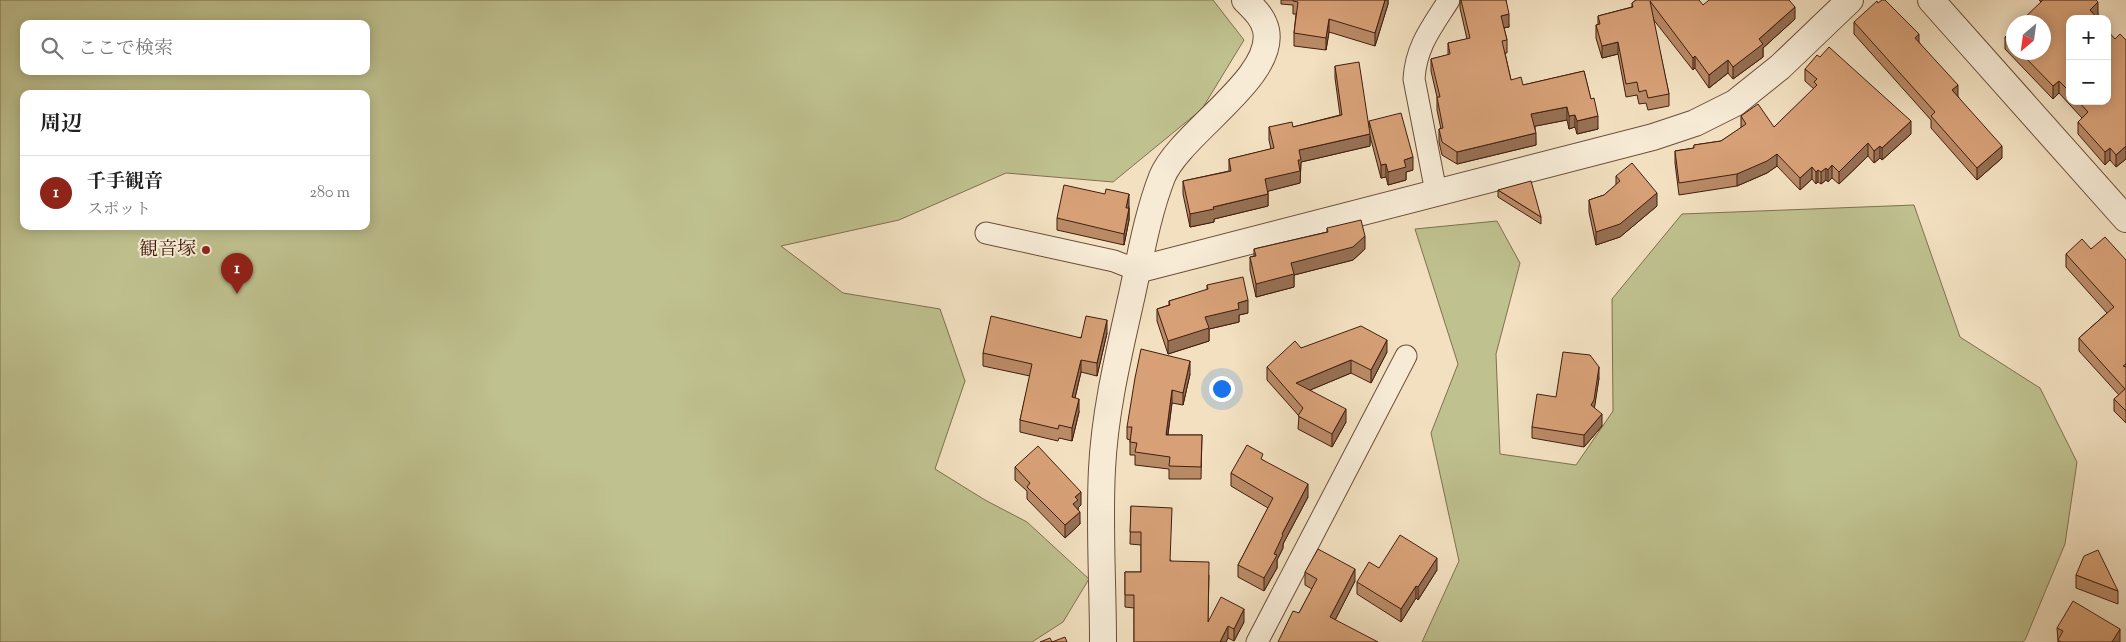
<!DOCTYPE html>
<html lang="ja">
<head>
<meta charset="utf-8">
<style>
  body { margin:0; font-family:"Sorts Mill Goudy","Noto Serif JP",serif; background:#f6f6f6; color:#222 }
  .controls { position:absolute; right:15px; top:15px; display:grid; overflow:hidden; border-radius:10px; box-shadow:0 2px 12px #0003 }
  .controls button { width:45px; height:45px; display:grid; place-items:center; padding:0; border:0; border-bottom:1px solid #e0e0e0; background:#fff; color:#222; font:25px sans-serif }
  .compass { position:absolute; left:2006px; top:15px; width:45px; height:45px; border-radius:50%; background:#fff; box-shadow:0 2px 12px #0003; rotate:209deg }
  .you { position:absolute; left:1221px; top:388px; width:18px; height:18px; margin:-12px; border:4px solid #fff; border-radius:50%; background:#1a73e8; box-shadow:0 0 0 8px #1a73e833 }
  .badge { display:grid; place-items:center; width:32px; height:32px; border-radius:50%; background:#8f2418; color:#fff; font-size:16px; font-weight:700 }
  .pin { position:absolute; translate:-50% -41px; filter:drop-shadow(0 1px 2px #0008) }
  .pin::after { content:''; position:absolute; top:26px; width:18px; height:15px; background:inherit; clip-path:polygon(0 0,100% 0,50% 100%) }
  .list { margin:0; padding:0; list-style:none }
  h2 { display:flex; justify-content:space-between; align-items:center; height:65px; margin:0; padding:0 20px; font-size:21px }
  h2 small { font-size:16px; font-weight:400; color:#767676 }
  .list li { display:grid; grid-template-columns:32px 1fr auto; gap:15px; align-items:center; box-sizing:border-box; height:75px; padding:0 20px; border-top:1px solid #e0e0e0 }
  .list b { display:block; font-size:19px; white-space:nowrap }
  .list p { margin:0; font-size:16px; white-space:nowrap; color:#767676 }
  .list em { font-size:16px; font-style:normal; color:#767676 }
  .icon { flex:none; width:28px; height:28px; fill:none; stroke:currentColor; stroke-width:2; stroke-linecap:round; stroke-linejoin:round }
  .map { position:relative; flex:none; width:2126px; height:642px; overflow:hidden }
  .search { position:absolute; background:#fff; box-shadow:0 2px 12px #0003; left:20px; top:20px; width:350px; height:55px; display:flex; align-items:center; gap:12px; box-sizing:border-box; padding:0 18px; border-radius:10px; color:#767676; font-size:19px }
  .panel { position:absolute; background:#fff; box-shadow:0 2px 12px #0003; left:20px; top:90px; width:350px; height:140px; border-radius:10px }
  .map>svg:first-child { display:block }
  .green { fill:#bfc18f; stroke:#80704e; fill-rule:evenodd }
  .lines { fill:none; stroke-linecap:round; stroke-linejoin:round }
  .minor-casing { stroke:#6d4e3a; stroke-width:23 }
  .tertiary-casing { stroke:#6d4e3a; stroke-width:28 }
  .minor { stroke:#f7ebd6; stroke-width:21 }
  .tertiary { stroke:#f7ebd6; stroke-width:26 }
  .wall { fill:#b98a66; stroke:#411e0e }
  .shaded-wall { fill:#967053; stroke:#411e0e }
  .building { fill:#d7a077; stroke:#411e0e }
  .poi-dot { fill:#8f2418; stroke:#f7ebd6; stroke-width:2 }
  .labels { text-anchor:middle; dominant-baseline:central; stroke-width:4; stroke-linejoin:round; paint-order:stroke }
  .poi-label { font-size:19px; fill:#411e0e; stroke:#f7ebd6; text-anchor:end }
</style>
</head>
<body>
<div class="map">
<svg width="2126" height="642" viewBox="0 0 2126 642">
  <rect width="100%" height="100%" fill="#f2e0c0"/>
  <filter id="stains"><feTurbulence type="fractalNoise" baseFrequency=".004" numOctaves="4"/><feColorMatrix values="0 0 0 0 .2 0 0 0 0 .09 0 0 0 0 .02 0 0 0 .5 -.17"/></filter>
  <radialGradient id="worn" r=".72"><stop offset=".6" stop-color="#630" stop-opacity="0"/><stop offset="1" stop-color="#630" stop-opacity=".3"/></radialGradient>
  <g class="green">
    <path d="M0 0H1213L1244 40 1202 109 1113 182 1006 173 899 220 781 246 843 293 940 309 965 381 935 469 985 500 1027 522 1089 579 1063 622 1032 642H0ZM24 24H366V71H24ZM24 94H366V226H24Z"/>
    <polygon points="1914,205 1960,337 2040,388 2077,462 2065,544 2025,640 2022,642 1422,642 1459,561 1431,433 1458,364 1415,229 1497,221 1520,263 1496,354 1500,454 1576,465 1613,411 1612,299 1682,214"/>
  </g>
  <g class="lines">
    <defs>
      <g id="minor">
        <path d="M1436 192 1414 79C1416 46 1432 27 1449 0"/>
        <polyline points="986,233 1114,261 1137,270"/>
        <polyline points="1257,642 1406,356"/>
      </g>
      <g id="tertiary">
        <polyline points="1931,0 2126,219"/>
        <polyline points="1137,270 1653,137 1695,123 1735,103 1780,67 1850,0"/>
        <path d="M1103 642C1103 585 1099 525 1102 469 1105 408 1120 349 1133 290 1141 253 1148 213 1162 177 1180 133 1276 78 1266 30 1263 17 1254 9 1245 0"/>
      </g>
    </defs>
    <use href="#minor" class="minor-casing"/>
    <use href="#tertiary" class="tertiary-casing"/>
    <use href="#minor" class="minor"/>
    <use href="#tertiary" class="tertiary"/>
  </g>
  <g class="wall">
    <polygon points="1281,0 1388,0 1388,4 1375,46 1329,32 1326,50 1294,46 1294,33 1296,14 1293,14 1293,5 1281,4"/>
    <polygon points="1460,0 1506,0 1509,27 1504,28 1507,40 1507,53 1505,53 1511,80 1523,85 1584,71 1598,129 1577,134 1575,127 1569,129 1567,120 1535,126 1536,145 1457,164 1442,155 1439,142 1439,129 1441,129 1437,110 1437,97 1431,71 1431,59 1448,55 1448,43 1467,39 1460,8"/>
    <polygon points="1636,0 1703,5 1795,19 1763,48 1763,57 1733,79 1728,73 1709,88 1695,68 1693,70 1653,19 1669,94 1669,106 1648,110 1646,103 1639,104 1637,95 1626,97 1618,54 1602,58 1596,38 1596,25 1598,25 1598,16 1632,7 1632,3"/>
    <polygon points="2039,0 2096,0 2098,15 2070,19 2070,101 2107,101 2115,39 2126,40 2126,159 2116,167 2110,160 2105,165 2078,134 2078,122 2082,118 2059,93 2053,99 2005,49 2005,37 2014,28 2014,52 2044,52 2041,2"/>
    <polygon points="1854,22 1919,42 2002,158 1977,180 1931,128 1931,120 1854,34"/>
    <polygon points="1335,66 1369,128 1369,121 1413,170 1406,172 1406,180 1388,185 1386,177 1381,178 1370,136 1370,146 1301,162 1300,183 1268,191 1268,206 1214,219 1214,222 1190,227 1183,194 1183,181 1229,171 1229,159 1271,149 1269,140 1269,127 1293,127 1340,115 1335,78"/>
    <polygon points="1805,69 1911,134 1882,160 1880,158 1874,163 1868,156 1839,184 1832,178 1828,182 1826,180 1821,184 1818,182 1816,184 1812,179 1800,190 1777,166 1767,173 1737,186 1679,195 1675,163 1675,151 1694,148 1694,145 1721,141 1741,128 1741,116 1774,127 1814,89 1805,81"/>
    <polygon points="1616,176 1657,206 1620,237 1596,245 1589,212 1589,200 1604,195 1616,185"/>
    <polygon points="1498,190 1541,217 1541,224 1498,197"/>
    <polygon points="1129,206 1129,220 1124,245 1057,230 1057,218"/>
    <polygon points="1327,228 1365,249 1353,260 1294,275 1294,287 1256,297 1250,270 1250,257 1254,256 1254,249 1327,232"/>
    <polygon points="2091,249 2126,260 2126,423 2114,411 2114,399 2119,395 2079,351 2079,338 2107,313 2066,267 2066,254"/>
    <polygon points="1207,285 1248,313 1239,315 1239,322 1209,329 1209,341 1168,354 1157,321 1157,309 1169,305 1169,301 1207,290"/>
    <polygon points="1107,333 1097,376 1081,372 1075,398 1079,412 1072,441 1059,438 1058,441 1020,432 1020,420 1030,376 983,366 983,353"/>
    <polygon points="1301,348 1387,352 1371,383 1351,373 1310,390 1346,422 1332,447 1298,429 1299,416 1267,380 1267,367"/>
    <polygon points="1190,374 1183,405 1172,403 1168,435 1202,435 1201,479 1169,479 1169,469 1135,465 1135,455 1130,455 1130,440 1127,439 1127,427"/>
    <polygon points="1599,378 1594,408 1602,426 1584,447 1532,438 1532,427 1556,397"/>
    <polygon points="1263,460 1308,497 1283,544 1283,548 1277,560 1277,568 1264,591 1238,577 1238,565 1268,508 1231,486 1231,473"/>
    <polygon points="1015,467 1081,505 1078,508 1080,524 1065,538 1027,499 1027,491 1015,480"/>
    <polygon points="1131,506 1171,561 1209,575 1208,621 1244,622 1234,641 1228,638 1226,642 1134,642 1134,608 1125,607 1125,572 1141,572 1141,545 1130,544"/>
    <polygon points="1379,568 1437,570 1418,600 1416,598 1401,622 1357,594 1357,582"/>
    <polygon points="1305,572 1355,581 1335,620 1299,613 1312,589 1305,585"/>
    <polygon points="2076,575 2118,591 2118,604 2076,588"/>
    <polygon points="2057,628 2119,642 2058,642"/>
  </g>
  <g class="shaded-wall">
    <polygon points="1385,0 1388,0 1388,4 1375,46 1375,33"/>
    <polygon points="2098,2 2098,15 2094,19 2090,10"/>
    <polygon points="1795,7 1795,19 1763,48 1763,57 1733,79 1733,67 1759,39"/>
    <polygon points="1509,14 1509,27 1501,28 1501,16"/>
    <polygon points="1329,19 1329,32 1326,50 1326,38"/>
    <polygon points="1919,34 1919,47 1915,38"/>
    <polygon points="1618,42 1618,54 1602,58 1602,46"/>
    <polygon points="1695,56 1695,68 1693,70 1693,58"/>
    <polygon points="1728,60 1728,73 1709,88 1709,75"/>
    <polygon points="2059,81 2059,93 2053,99 2053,86"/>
    <polygon points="1958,85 1958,98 1952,90"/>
    <polygon points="1567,107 1567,120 1531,127 1531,114"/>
    <polygon points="1575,115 1575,127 1569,129 1569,116"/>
    <polygon points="1598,116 1598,129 1577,134 1577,121"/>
    <polygon points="1911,121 1911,134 1882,160 1882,148"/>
    <polygon points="1536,133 1536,145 1457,164 1457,152"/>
    <polygon points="1370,134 1370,146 1301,162 1300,183 1265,192 1265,179 1299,150"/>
    <polygon points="1868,143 1868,156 1839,184 1839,172"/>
    <polygon points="1880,146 1880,158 1874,163 1874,151"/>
    <polygon points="2002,146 2002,158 1977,180 1977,168"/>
    <polygon points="2126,146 2126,159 2116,167 2116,155"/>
    <polygon points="2110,148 2110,160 2105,165 2105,152"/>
    <polygon points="1777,154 1777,166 1767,173 1737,186 1737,174"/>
    <polygon points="1413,157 1413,170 1406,172 1406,180 1388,185 1388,172 1404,160"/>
    <polygon points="1386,164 1386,177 1381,178 1381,165"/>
    <polygon points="1832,165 1832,178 1828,182 1828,170"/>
    <polygon points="1812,167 1812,179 1800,190 1800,178"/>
    <polygon points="1826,168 1826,180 1821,184 1821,172"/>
    <polygon points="1818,170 1818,182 1816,184 1816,172"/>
    <polygon points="1657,193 1657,206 1620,237 1596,245 1596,232"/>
    <polygon points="1129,194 1129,206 1126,220 1126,208"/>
    <polygon points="1268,194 1268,206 1214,219 1214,222 1190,227 1190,214 1213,207"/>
    <polygon points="1129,208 1129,220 1124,245 1124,234"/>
    <polygon points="1365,236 1365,249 1353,260 1294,275 1294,287 1256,297 1256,284 1291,263"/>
    <polygon points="1248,300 1248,313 1239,315 1239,322 1209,329 1209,341 1168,354 1168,341 1205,317 1238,303"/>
    <polygon points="1107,320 1107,333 1097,376 1097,363"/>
    <polygon points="1387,340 1387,352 1371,383 1371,370"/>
    <polygon points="1081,360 1081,372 1072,410 1072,397"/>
    <polygon points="1351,360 1351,373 1296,396 1296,383"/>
    <polygon points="1190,361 1190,374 1183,405 1183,393"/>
    <polygon points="1599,367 1599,378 1594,411 1591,405"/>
    <polygon points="1172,390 1172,403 1166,447 1166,435"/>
    <polygon points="1079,399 1079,412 1072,441 1072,428"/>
    <polygon points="1346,409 1346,422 1332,447 1332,434"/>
    <polygon points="1602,414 1602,426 1584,447 1584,435"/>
    <polygon points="1308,484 1308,497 1283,544 1283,548 1277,560 1277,568 1264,591 1264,578 1274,554 1282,534"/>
    <polygon points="1081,492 1081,505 1078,508 1078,512 1073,504 1075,497"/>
    <polygon points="1080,512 1080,524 1065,538 1065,525"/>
    <polygon points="1437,558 1437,570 1418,600 1418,587"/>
    <polygon points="1355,569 1355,581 1330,630 1330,617"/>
    <polygon points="1416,586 1416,598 1401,622 1401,609"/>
    <polygon points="1244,609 1244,622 1234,641 1234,629"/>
    <polygon points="1228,626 1228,638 1226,642 1220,642"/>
    <polygon points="2120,629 2120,642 2112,642"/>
  </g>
  <g class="building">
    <polygon points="1293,0 1385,0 1375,33 1329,19 1326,38 1294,33 1298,2 1293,1"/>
    <polygon points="1461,0 1506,0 1509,14 1501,16 1507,40 1502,41 1511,80 1521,77 1523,85 1584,71 1591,99 1594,98 1598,116 1577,121 1575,115 1569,116 1567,107 1531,114 1536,133 1457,152 1442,142 1439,129 1443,128 1437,97 1440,97 1431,59 1450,54 1448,43 1470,38"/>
    <polygon points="1636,0 1699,0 1703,5 1709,0 1789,0 1795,7 1759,39 1763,44 1733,67 1728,60 1709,75 1695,56 1693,58 1650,1 1669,94 1648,98 1646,90 1639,92 1637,82 1626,84 1618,42 1602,46 1596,25 1600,24 1598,16 1633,7 1632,3"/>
    <polygon points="1882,0 1885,0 1919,34 1915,38 1958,85 1952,90 2002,146 1977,168 1931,116 1935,112 1854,22 1877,1 1878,3"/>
    <polygon points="2043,0 2096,0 2098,2 2090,10 2098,19 2070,19 2070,92 2059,81 2053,86 2020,52 2044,52 2044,22 2020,22"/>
    <polygon points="2014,28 2014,46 2005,37"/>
    <polygon points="2107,30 2115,39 2120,34 2126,40 2126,146 2116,155 2110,148 2105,152 2078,122 2088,112 2078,101 2107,101"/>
    <polygon points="1829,47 1911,121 1882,148 1880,146 1874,151 1868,143 1839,172 1832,165 1828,170 1826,168 1821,172 1818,170 1816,172 1812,167 1800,178 1777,154 1767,161 1737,174 1679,183 1675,151 1694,148 1694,145 1721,141 1746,124 1741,116 1758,104 1774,127 1817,85 1814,82 1817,79 1805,69 1817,55 1820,57"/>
    <polygon points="1359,62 1370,134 1299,150 1301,160 1298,160 1300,171 1265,179 1268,194 1213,207 1214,209 1190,214 1183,181 1231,171 1229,159 1274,148 1269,127 1292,122 1293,127 1342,115 1335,66"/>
    <polygon points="1401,113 1413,157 1404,160 1406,167 1388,172 1386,164 1381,165 1369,121"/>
    <polygon points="1632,163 1657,193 1620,224 1596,232 1589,200 1604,195 1620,181 1616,176"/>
    <polygon points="1531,181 1541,217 1498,190"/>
    <polygon points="1064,185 1105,194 1106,189 1129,194 1126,208 1129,208 1124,234 1057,218"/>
    <polygon points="1361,220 1365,236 1353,247 1291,263 1294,274 1256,284 1250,257 1256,256 1254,249 1328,232 1327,228"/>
    <polygon points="2105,237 2126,260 2126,364 2123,366 2126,367 2126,411 2114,399 2125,389 2079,338 2114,307 2066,254 2082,239 2091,249"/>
    <polygon points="1243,277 1248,300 1238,303 1239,309 1205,317 1209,328 1168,341 1157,309 1170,305 1169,301 1208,289 1207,285"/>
    <polygon points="991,316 1081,338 1086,316 1107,320 1097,363 1081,360 1072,397 1079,399 1072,428 1059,425 1058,429 1020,420 1032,364 983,353"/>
    <polygon points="1361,326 1387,340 1371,370 1351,360 1296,383 1346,409 1332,434 1298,416 1303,408 1267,367 1295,341 1301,348"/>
    <polygon points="1141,349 1190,361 1183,393 1172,390 1166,435 1202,435 1201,467 1169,466 1170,457 1135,452 1137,443 1130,442 1132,427 1127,427 1135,378"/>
    <polygon points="1563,352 1590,355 1599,367 1594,400 1591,405 1602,414 1584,435 1532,427 1537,394 1556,397"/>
    <polygon points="1247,445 1263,454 1261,459 1308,484 1282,534 1283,535 1274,554 1277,555 1264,578 1238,565 1273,498 1231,473"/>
    <polygon points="1038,446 1081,492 1075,497 1078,500 1073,504 1080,512 1065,525 1027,487 1030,483 1015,467"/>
    <polygon points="1131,506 1172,508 1170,561 1209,562 1208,622 1221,597 1244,609 1234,629 1228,626 1220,642 1134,642 1134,595 1125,595 1125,572 1141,572 1141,532 1130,532"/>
    <polygon points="1400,535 1437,558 1418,587 1416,586 1401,609 1357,582 1369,562 1379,568"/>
    <polygon points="1318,549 1355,569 1330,617 1378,642 1278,642 1293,611 1299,613 1317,579 1305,572"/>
    <polygon points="2098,550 2118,591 2076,575 2084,556"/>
    <polygon points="2073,601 2120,629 2112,642 2061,642 2058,640 2063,631 2057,628"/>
    <polygon points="1065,637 1067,642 1040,642 1050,638 1052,642"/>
  </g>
  <circle class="poi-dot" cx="206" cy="250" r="5"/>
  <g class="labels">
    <g class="poi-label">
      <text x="196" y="250">観音塚</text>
    </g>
  </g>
  <rect width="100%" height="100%" filter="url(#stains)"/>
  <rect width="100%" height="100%" fill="url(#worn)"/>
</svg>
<div class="controls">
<button>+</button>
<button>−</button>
</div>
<svg class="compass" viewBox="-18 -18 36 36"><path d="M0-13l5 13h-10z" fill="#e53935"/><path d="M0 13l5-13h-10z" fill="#767676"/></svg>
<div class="you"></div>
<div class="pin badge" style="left:237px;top:294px">1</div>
<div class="search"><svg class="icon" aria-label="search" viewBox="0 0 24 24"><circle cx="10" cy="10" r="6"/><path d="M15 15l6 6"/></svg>ここで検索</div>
<section class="panel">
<h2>周辺<small></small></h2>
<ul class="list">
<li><span class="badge">1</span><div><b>千手観音</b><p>スポット</p></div><em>280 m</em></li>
</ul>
</section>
</div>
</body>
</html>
